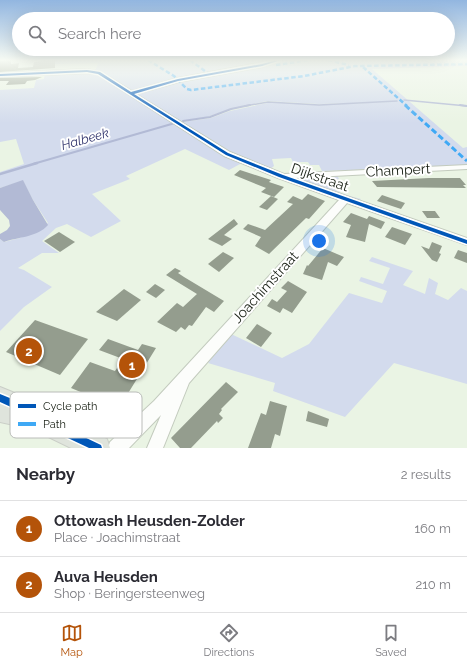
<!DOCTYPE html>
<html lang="en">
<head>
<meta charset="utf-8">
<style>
  body { margin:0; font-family:Raleway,sans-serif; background:#f7f7f7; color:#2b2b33 }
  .you { position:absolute; left:319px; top:241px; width:14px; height:14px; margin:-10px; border:3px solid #fff; border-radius:50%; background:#1a73e8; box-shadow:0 0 0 6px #1a73e833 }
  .badge { display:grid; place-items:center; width:26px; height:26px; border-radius:50%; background:#b45309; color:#fff; font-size:13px; font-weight:700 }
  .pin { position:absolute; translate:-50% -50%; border:2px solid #fff; box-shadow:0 1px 4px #0006 }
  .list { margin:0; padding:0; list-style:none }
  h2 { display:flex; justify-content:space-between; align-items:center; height:52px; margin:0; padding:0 16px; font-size:17px }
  h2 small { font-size:13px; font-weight:400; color:#7c7c81 }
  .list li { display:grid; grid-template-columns:26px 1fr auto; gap:12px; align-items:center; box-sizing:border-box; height:56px; padding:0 16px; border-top:1px solid #e1e1e2 }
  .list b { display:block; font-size:15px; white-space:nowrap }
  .list p { margin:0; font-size:13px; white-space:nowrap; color:#7c7c81 }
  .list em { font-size:13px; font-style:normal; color:#7c7c81 }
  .icon { flex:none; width:22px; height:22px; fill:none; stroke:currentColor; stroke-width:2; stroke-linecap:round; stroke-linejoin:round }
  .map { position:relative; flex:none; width:467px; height:448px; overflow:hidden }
  .search { position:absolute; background:#fff; box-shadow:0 4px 16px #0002; left:12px; right:12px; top:12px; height:44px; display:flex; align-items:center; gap:10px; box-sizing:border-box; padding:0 14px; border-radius:22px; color:#7c7c81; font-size:15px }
  .sheet { height:164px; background:#fff }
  nav { display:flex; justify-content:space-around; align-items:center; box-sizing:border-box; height:56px; border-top:1px solid #e1e1e2; background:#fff; font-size:11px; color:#7c7c81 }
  nav a { display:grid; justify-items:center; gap:2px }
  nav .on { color:#b45309 }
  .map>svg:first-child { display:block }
  .green { fill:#d3dbed; fill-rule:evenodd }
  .water { fill:#b2bad5 }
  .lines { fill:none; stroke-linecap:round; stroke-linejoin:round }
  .stream-far2 { stroke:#b2bad5; stroke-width:1.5 }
  .stream-far1 { stroke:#b2bad5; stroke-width:2 }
  .stream { stroke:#b2bad5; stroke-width:2.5 }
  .building { fill:#949d8e }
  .minor-casing { stroke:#c3cbbe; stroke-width:2 }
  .primary-casing { stroke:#cacec7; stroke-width:2 }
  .minor { fill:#fcfdfb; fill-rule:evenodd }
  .primary { fill:#dfe4dc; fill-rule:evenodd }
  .quiet-far1 { stroke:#3fa9f5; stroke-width:2.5; stroke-dasharray:4.5 2.5; stroke-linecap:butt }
  .quiet { stroke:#3fa9f5; stroke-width:3; stroke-dasharray:6 3; stroke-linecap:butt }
  .cycleway-casing { stroke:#fff; stroke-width:3 }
  .cycleway { fill:#0057b8; fill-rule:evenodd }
  .labels { text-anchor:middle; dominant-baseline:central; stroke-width:4; stroke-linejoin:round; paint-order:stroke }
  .far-water-label { font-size:13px; font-style:italic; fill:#32356d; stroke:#fff }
  .street-label { font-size:14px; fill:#192015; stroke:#fff }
  .key { fill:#fff; stroke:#babcb9; stroke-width:1 }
  .key-label { font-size:11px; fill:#192015 }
</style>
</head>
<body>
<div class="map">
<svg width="467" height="448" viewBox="0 0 467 448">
  <rect width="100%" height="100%" fill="#eaf4e4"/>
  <g class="green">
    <path d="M54 60H467V66L372 69 463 148 467 147V166L322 171 319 165H310L308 162H293L291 158 272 159 274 166 269 170 242 163 229 170 185 149 126 176 130 179 92 194 121 221 91 237 67 224 56 228 42 241 59 253H42L18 268 24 270 52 287 24 307 0 331V239L4 242 20 238 48 223 33 200 23 181 0 188V172L24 164 16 139 0 142V90L34 88 36 80 44 79 45 74 90 71 96 69 98 63 54 64ZM267 101 319 104 390 102 319 105 272 102 230 111 211 118 183 122 181 121 207 117 230 109Z"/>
    <path d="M337 175 339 179 327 182C334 192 349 196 361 199L359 201 297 179Z"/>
    <polygon points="372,257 413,271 403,285 425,294 429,278 438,283 435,294 448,300 461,288 467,291 467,384 394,363 345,417 273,391 275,383 208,363 231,334 282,358 309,344 349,293 382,303 387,291 359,281 361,277 383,284 390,268 369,261"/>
  </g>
  <path class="water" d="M23 180 33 200 48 225C38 237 18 237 4 242L0 239V234L7 230 10 226 9 220 0 210V188Z"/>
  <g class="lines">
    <g class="stream-far2">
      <polyline points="404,100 467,106"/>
      <polyline points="245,106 268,102 319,105 397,101"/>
    </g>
    <g class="stream-far1">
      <polyline points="460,105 467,106"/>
      <polyline points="183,121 210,117 231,109 250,105"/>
      <polyline points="33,164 175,123"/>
    </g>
    <polyline class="stream" points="0,174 37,163"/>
  </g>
  <g class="building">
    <polygon points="11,60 11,64 19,63 18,68 33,67 34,62 55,60 55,68 0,72 0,61"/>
    <polygon points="42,77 35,80 27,81 25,84 6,85 9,81 0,81 0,78"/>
    <polygon points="240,170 271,180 269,182 284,187 274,197 261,192 266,188 234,175"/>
    <polygon points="429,178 460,178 466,185 463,185 466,188 377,187 372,181"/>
    <polygon points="308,194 325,201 309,219 306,218 269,254 255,246 261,237 243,229 248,224 265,230 293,204 287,202 293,196 302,200"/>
    <polygon points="382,195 405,203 401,209 377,201"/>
    <polygon points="271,196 278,199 267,210 259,207"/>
    <polygon points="422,211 435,211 440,218 427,218"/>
    <polygon points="351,213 367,219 369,216 385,222 381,229 369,224 365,242 346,237 351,225 343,222"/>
    <polygon points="234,219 238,224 224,235 232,239 222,246 208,239"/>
    <polygon points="392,227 412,234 405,245 385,237"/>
    <polygon points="59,232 75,242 60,252 44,241"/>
    <polygon points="432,242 442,246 439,253 441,254 437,262 432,260 421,246 429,249"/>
    <polygon points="323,248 344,257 337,266 328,262 322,280 303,274 307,265 308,266"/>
    <polygon points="458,250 467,253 467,263 454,258"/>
    <polygon points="223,252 234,258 219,272 208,264"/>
    <polygon points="175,268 181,271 178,273 184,277 224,301 214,312 206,307 192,326 189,325 185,330 181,327 176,332 157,322 177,303 183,307 197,294 166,275"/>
    <polygon points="288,281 307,292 292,313 283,308 280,313 267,306 272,299 277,302 287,291 281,288"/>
    <polygon points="155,284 165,290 156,298 146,292"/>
    <polygon points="124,289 141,300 117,321 96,312"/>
    <polygon points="35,320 88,339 60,375 6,352"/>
    <polygon points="257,324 272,333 261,347 246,338"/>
    <polygon points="108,339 138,350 142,344 156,348 119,408 71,388 90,362 115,371 123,359 99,350"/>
    <polygon points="226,382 238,392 221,409 222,410 219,414 223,418 218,423 217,421 191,448 180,448 171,438"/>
    <polygon points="270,401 287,406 280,436 275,434 271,448 248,448 261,413 266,415"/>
    <polygon points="308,411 329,419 327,427 306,421"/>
  </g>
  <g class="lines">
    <defs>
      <polygon id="minor" points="274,60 283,60 262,67 179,82 136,94 230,152 284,174 467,165 467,169 295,178 467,238 467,245 347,203 189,383 163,448 147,448 161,415 129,448 108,448 110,442 154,401 339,200 278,178 224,156 97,74 87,73 0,77 0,73 87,69 101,72 132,91 178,78"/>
      <polygon id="primary" points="0,387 22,396 45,411 107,439 110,448 71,448 32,429 0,422"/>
    </defs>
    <use href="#minor" class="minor-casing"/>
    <use href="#primary" class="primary-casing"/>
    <use href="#minor" class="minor"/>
    <use href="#primary" class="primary"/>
    <g class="quiet-far1">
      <polyline points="148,60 174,76 187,89 191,90 304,76 355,66 467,64"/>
      <polyline points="190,60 209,74"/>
      <polyline points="328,60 349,65"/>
      <polyline points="276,65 308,60"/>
      <polyline points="363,67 407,106"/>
    </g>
    <polyline class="quiet" points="405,105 467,161"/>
    <defs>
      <g id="cycleway">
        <polygon points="277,60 281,60 262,66 178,81 134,94 228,153 283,175 467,240 467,244 279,177 226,155 98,74 87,72 0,76 0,74 87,70 100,72 131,92 178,79 262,64"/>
        <polygon points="0,394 17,401 40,416 101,445 102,448 89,448 34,422 11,407 0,402"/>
      </g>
    </defs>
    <use href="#cycleway" class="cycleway-casing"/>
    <use href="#cycleway" class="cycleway"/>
  </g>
  <linearGradient id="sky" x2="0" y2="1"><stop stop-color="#92b6e0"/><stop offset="0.49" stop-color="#f6faf3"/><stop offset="1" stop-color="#f6faf3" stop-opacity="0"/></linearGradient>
  <rect width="467" height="123" fill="url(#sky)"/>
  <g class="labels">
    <g class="far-water-label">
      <text transform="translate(85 139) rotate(-16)">Halbeek</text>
    </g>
    <g class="street-label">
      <text transform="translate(398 170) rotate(-3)">Champert</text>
      <text transform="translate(320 177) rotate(19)">Dijkstraat</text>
      <text transform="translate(265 287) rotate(-48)">Joachimstraat</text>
    </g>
  </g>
  <rect x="10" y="392" width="132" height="46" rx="6" class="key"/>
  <rect x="18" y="404" width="18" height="4" fill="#0057b8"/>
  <rect x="18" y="422" width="18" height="4" fill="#3fa9f5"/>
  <g class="key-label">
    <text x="43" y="410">Cycle path</text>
    <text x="43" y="428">Path</text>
  </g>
</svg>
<div class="you"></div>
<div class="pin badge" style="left:132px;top:365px">1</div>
<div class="pin badge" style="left:29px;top:351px">2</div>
<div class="search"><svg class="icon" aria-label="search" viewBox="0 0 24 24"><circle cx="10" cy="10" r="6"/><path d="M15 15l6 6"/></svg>Search here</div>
</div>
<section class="sheet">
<h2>Nearby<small>2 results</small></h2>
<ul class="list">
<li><span class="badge">1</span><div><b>Ottowash Heusden-Zolder</b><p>Place · Joachimstraat</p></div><em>160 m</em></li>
<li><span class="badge">2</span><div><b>Auva Heusden</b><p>Shop · Beringersteenweg</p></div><em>210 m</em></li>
</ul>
</section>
<nav>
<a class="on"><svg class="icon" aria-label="map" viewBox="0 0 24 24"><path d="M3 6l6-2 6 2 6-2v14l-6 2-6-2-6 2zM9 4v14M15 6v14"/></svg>Map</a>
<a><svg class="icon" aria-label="directions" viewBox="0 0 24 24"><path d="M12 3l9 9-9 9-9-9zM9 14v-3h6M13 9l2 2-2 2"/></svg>Directions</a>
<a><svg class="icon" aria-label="saved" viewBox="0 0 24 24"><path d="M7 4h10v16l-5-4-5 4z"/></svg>Saved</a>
</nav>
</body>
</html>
